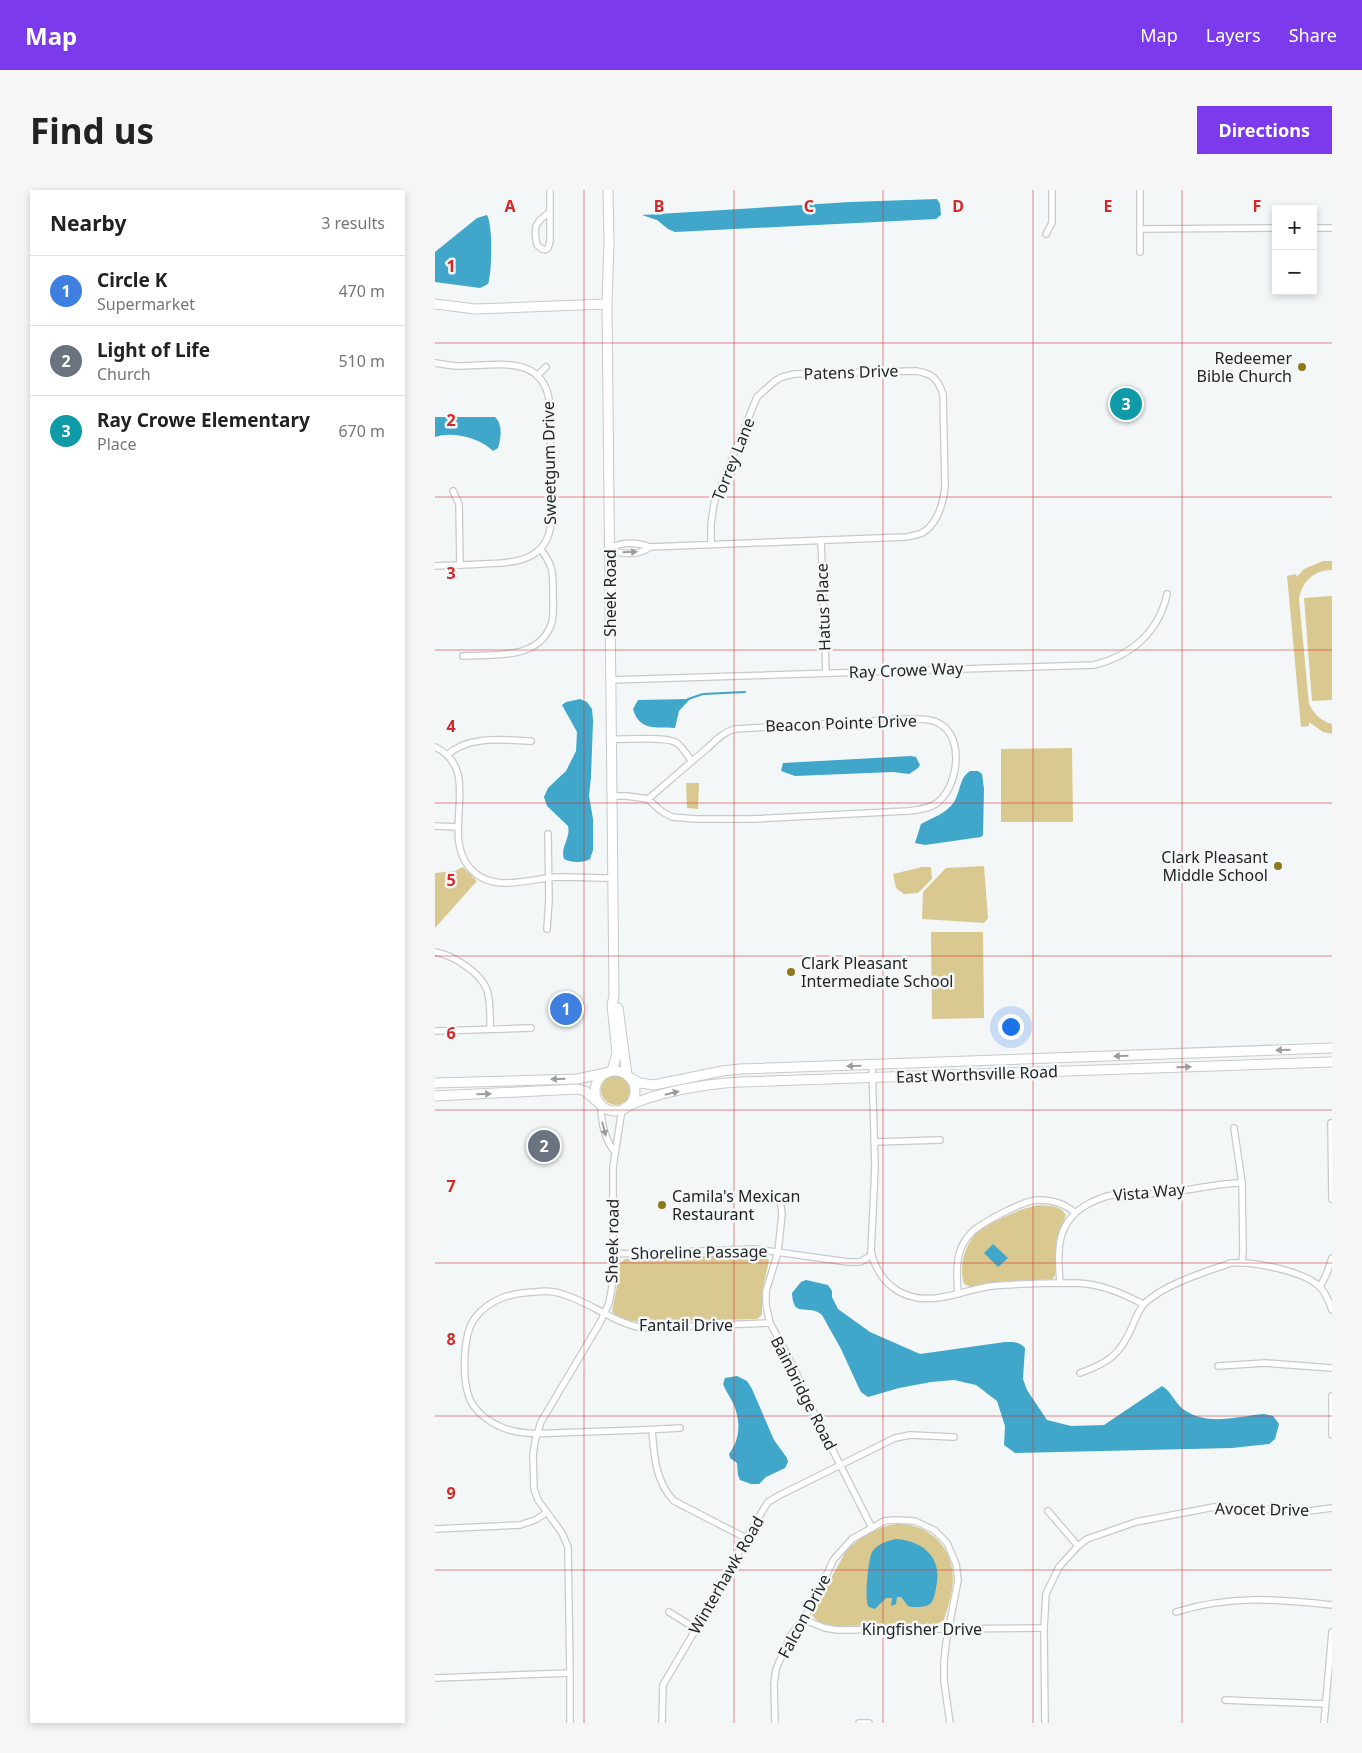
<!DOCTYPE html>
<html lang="en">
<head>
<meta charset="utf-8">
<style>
  body { margin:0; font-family:"Noto Sans",sans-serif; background:#f6f6f6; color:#222 }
  .controls { position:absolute; right:15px; top:15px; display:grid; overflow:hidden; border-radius:0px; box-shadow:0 2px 8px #0003 }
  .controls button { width:45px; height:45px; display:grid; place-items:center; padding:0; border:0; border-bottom:1px solid #e0e0e0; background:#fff; color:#222; font:25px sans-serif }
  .you { position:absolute; left:575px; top:836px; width:18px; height:18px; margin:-12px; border:4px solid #fff; border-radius:50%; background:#1a73e8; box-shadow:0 0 0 8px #1a73e833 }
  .badge { display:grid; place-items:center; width:32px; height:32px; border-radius:50%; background:#7c3aed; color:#fff; font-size:16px; font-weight:700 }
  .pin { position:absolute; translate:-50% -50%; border:2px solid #fff; box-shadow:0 1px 5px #0006 }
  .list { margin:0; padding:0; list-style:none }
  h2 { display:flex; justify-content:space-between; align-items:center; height:65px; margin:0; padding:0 20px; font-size:21px }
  h2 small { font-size:16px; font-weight:400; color:#767676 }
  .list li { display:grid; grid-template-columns:32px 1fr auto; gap:15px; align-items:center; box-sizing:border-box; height:70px; padding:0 20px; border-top:1px solid #e0e0e0 }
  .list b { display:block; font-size:19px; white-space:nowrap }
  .list p { margin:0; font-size:16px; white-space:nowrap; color:#767676 }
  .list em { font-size:16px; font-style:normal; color:#767676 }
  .map { position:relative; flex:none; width:897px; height:1533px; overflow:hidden; border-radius:0px }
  header { display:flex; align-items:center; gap:30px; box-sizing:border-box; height:70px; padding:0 25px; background:#7c3aed; color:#fff }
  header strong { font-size:24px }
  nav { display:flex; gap:28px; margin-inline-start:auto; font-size:18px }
  .intro { display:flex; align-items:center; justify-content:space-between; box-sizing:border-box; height:120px; padding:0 30px }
  h1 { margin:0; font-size:35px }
  .button { padding:12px 22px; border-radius:0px; background:#7c3aed; color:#fff; font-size:18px; font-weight:700 }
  main { display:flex; gap:30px; padding:0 30px }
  aside { flex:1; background:#fff; border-radius:0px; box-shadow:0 2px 8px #0003 }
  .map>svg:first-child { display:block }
  .green { fill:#d9c890 }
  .water { fill:#40a7cb }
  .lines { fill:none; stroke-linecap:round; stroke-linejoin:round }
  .stream { stroke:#40a7cb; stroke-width:2 }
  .street-casing { stroke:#c6cacb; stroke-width:8 }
  .secondary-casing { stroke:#c6cacb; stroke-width:11 }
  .street { stroke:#fff; stroke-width:5.5 }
  .secondary { stroke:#fff; stroke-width:9 }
  .oneway { fill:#9c9d9d }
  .grid { fill:none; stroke:#d62828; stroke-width:1; stroke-opacity:0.55 }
  .poi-dot { fill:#8f771c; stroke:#f3f7f8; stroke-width:2 }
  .labels { text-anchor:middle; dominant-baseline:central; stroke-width:5; stroke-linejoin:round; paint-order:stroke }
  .poi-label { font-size:16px; fill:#242526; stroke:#f3f7f8; text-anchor:end }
  .street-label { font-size:16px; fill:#242526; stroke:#f3f7f8 }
  .grid-label { font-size:16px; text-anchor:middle; font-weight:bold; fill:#d62828; stroke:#f3f7f8; stroke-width:5; stroke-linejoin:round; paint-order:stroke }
</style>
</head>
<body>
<header>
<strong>Map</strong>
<nav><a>Map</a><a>Layers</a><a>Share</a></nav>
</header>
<div class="intro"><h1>Find us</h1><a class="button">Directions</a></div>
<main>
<aside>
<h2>Nearby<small>3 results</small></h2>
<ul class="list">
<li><span class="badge" style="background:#3f7fe0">1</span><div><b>Circle K</b><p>Supermarket</p></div><em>470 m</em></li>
<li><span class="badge" style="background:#6b7280">2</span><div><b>Light of Life</b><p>Church</p></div><em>510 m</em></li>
<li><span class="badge" style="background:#0f9aa8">3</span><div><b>Ray Crowe Elementary</b><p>Place</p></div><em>670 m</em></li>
</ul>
</aside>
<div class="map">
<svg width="897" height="1533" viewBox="0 0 897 1533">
  <rect width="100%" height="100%" fill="#f3f7f8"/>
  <g class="green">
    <path d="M888 371H897V380C878 380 867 392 864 409L874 514C879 524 886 531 897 534V544L888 542 874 532V536L866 537 852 386 861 384 862 387 869 379Z"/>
    <polygon points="897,406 897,510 877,511 869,408"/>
    <polygon points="637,558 638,632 566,632 566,559"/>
    <polygon points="251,593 264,593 263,619 252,618"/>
    <polygon points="549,676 553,728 549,733 487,729 488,702 511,678"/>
    <polygon points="28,677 42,691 0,738 0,683 20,681"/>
    <polygon points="487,677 496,677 497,689 483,703 469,704 461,698 458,684"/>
    <polygon points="496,742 548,742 549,828 497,829"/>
    <circle cx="181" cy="900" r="15"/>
    <path d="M604 1015C614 1016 626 1015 631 1025L621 1051V1082L618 1089 552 1093 536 1097 529 1094C523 1074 531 1048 550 1036 557 1032 564 1030 571 1026 582 1021 592 1017 604 1015Z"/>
    <path d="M325 1062 332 1067 334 1071 327 1102V1125L322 1129 205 1132C195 1131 182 1129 177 1121L182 1096 183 1075 190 1069 320 1064Z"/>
    <path d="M462 1334C492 1333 518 1356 518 1388 518 1401 513 1417 509 1430L502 1434 401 1436C392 1434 382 1434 377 1425L379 1419 411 1361C424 1347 443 1336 462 1334Z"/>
  </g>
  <g class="water">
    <polygon points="502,9 505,14 506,25 501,29 240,42 233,39 222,30 207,25 415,12"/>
    <path d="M52 25C58 35 57 83 53 94L45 98 0 92V62L42 28Z"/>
    <path d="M0 227H60C68 234 66 249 63 258L58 261C45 248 18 241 0 247Z"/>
    <path d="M145 509 152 512 157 519 158 531 156 587 154 606 158 629V660L155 669C149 673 136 673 129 669 125 657 136 648 133 636L112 616 109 607 113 598 131 581 141 561 142 542 127 515 131 512Z"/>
    <path d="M255 509 244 521 240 538C221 537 204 541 198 519L203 510Z"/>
    <polygon points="476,566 481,567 485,575 483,578 474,584 458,582 360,586 346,581 348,573"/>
    <path d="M535 581H543L547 584 549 599 548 645 546 647 490 655 480 653 486 634C497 628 512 623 519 612 526 601 524 588 535 581Z"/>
    <polygon points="558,1054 573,1068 563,1077 549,1063"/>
    <path d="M371 1090 393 1095 397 1101V1107L403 1119 435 1142 485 1164 570 1152C578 1152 584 1151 590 1158L588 1189 592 1200 612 1230 636 1236 669 1235 727 1196C736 1201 740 1213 748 1219 773 1237 802 1226 829 1224L838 1226 844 1234 840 1249 834 1254 797 1258 580 1263 569 1255 570 1236 562 1211 541 1195 519 1190 496 1192 464 1198 433 1207 426 1202 423 1196 406 1159 387 1125C374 1113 358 1130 357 1103L366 1092Z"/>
    <path d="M302 1186 312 1191 317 1199 339 1250 352 1268 353 1272 350 1278 331 1287 324 1294H316L305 1290 303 1285 302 1273 295 1268 294 1264C306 1248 306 1229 297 1211 294 1205 290 1200 288 1194L290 1188Z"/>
    <path d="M461 1349C490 1351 508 1369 501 1398 500 1403 499 1410 496 1413 492 1417 486 1417 481 1417 479 1417 475 1417 473 1416 471 1414 468 1409 466 1407H462L461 1414 456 1416 457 1408H451L440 1419 434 1417C429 1411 433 1370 437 1362 442 1354 452 1351 461 1349Z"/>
  </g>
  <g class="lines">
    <polyline class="stream" points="253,509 268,504 310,502"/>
    <defs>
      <g id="street">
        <path d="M115 0C115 17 115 34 115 51L113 58 110 60 107 59 102 55C98 37 100 32 115 22"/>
        <polyline points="878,38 897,38"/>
        <polyline points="705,39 841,38"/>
        <polyline points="611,44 617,33 617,0"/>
        <polyline points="705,62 705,0"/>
        <path d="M0 173C8 174 15 176 23 176 61 176 111 162 115 217L116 332C113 372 78 373 47 374 32 375 16 375 0 376"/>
        <polyline points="102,186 111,177"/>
        <polyline points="18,301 24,314 25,375"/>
        <polyline points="386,350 391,483"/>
        <path d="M175 358C188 352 202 352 215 357L471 347C476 346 482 345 487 343 503 334 508 314 510 297L508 204C502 188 498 184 481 181L359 184 347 187 340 191 322 207 279 313 276 335V355"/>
        <path d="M175 358C185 366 205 365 215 357"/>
        <path d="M28 466C59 464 105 471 117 432 119 423 118 414 118 405 118 385 119 375 105 359"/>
        <path d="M175 490 659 475C696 466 724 442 732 404"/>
        <path d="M176 549C190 550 232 546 242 553 248 558 252 565 257 571"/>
        <path d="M0 557C49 580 5 642 34 677 57 705 94 688 124 687 141 687 159 688 177 688"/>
        <path d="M12 565C34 545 68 550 96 551"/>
        <path d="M176 606H192L213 609 226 621 237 627 260 629H318L472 621C482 620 494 619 502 613 523 597 530 548 505 534 496 528 482 529 471 529L300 539C286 543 280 552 269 561 250 577 232 593 213 609"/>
        <polyline points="0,636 23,637"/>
        <polyline points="112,739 114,710 113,644"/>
        <path d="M0 762C18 765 46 783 52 800 56 813 55 827 55 839"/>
        <polyline points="0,841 96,838"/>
        <path d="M437 875 440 977 436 1062C445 1097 472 1114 508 1107 525 1104 541 1098 557 1096 585 1093 613 1093 642 1093 666 1094 687 1103 708 1114"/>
        <path d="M166 914C166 930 169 948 179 961"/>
        <polyline points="896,933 897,1009"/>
        <polyline points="799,938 807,993 808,1061 807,1072"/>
        <polyline points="439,952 505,950"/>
        <polyline points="345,1009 347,1024 343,1062 331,1101 331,1115 335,1133 359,1178 377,1219 437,1338"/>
        <polyline points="178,1064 320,1059 413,1072 425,1072 437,1065"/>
        <path d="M625 1093C622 1060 621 1030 655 1013 663 1009 671 1005 680 1005 696 1004 711 1005 727 1003 754 1001 780 993 807 993"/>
        <polyline points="885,1097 892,1083 897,1068"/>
        <path d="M523 1104C522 1088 520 1069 528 1054 530 1050 534 1045 537 1042 548 1032 589 1010 603 1010 616 1010 629 1013 639 1022"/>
        <polyline points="783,1176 830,1173 897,1178"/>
        <path d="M645 1183C673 1173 685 1165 697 1137 700 1129 704 1119 710 1113 730 1094 770 1082 796 1073 817 1071 868 1081 884 1096 890 1102 894 1111 897 1120"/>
        <polyline points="897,1206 897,1245"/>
        <path d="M245 1238C212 1240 180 1241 147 1242 121 1242 88 1248 64 1236 55 1232 44 1224 38 1215 26 1197 27 1145 40 1128 55 1108 77 1103 100 1102 108 1101 119 1101 127 1104 155 1112 177 1132 207 1138L335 1133"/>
        <path d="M217 1240C219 1265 220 1291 239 1311L311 1348"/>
        <polyline points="613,1321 643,1356"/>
        <polyline points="0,1339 85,1335 100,1330 111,1323"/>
        <polyline points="234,1422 261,1439"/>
        <path d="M741 1422C795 1405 841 1409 897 1415"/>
        <polyline points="367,1429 390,1438 403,1440 609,1438"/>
        <polyline points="135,1483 133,1357 127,1343 103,1310 99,1299 98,1266 100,1251 106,1232 166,1131 174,1113 178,1091 178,977 187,919"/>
        <polyline points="0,1488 135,1483 135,1533"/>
        <polyline points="790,1510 890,1514"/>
        <polyline points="227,1533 228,1495 288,1393 311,1348 333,1312 345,1305 460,1248 475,1245 519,1247"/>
        <polyline points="340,1533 339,1494 341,1479 356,1445 375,1419 399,1369 417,1349 449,1331 459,1330 480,1331 499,1340 512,1353 521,1374 523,1390 511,1453 509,1473 509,1491 515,1533"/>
        <polyline points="424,1533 434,1533"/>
        <polyline points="610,1533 609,1438 611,1404 624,1377 643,1356 652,1349 701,1332 779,1317 874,1321 897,1318"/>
        <polyline points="889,1533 897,1442"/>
      </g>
      <g id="secondary">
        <polyline points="173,0 174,52 172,114 179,806 177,815 182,863 177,881"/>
        <polyline points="0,114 40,119 172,114"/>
        <polyline points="183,818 192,885"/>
        <circle cx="180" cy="901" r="20"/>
        <polyline points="194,887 205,893 219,895 287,881 305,879 897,858"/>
        <polyline points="0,893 142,889 171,883"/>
        <polyline points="0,906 142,899 150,901 164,913"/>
        <path d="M191 917C221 902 270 894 304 892L897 872"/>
      </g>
    </defs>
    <use href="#street" class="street-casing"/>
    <use href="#secondary" class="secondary-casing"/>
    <use href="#street" class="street"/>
    <use href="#secondary" class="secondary"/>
  </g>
  <defs><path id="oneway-solid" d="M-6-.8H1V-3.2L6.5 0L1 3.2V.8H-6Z" transform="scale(1.25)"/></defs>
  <g class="oneway">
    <use href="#oneway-solid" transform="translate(195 362) rotate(-2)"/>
    <use href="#oneway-solid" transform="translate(848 860) rotate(178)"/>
    <use href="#oneway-solid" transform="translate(686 866) rotate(178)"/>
    <use href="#oneway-solid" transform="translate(419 876) rotate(178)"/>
    <use href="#oneway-solid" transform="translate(749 877) rotate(-2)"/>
    <use href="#oneway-solid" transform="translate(123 889) rotate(178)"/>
    <use href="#oneway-solid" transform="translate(237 903) rotate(-13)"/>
    <use href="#oneway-solid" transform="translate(49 904) rotate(-2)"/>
    <use href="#oneway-solid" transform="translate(169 939) rotate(76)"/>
  </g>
  <path class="grid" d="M149 0V1533M299 0V1533M448 0V1533M598 0V1533M747 0V1533M0 153H897M0 307H897M0 460H897M0 613H897M0 766H897M0 920H897M0 1073H897M0 1226H897M0 1380H897"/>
  <g class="poi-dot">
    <circle cx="867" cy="177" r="5"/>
    <circle cx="843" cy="676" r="5"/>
    <circle cx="356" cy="782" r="5"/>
    <circle cx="227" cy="1015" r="5"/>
  </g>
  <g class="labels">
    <g class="poi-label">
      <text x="857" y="168">Redeemer<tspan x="857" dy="18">Bible Church</tspan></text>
      <text x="833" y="667">Clark Pleasant<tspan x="833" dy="18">Middle School</tspan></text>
      <text x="366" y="773" text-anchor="start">Clark Pleasant<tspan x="366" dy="18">Intermediate School</tspan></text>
      <text x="237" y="1006" text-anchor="start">Camila's Mexican<tspan x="237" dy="18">Restaurant</tspan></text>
    </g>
    <g class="street-label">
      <text transform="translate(416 182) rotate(-2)">Patens Drive</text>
      <text transform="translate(298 269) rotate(-68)">Torrey Lane</text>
      <text transform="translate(114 273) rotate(-91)">Sweetgum Drive</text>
      <text transform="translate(175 403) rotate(-90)">Sheek Road</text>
      <text transform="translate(388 417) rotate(-92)">Hatus Place</text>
      <text transform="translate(471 480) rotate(-2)">Ray Crowe Way</text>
      <text transform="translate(406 533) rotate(-2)">Beacon Pointe Drive</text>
      <text transform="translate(542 884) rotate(-2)">East Worthsville Road</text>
      <text transform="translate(714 1002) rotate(-5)">Vista Way</text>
      <text transform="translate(177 1051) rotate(-89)">Sheek road</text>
      <text transform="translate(264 1062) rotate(-1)">Shoreline Passage</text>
      <text x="251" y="1135">Fantail Drive</text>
      <text transform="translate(369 1203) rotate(63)">Bainbridge Road</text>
      <text transform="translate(827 1319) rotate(1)">Avocet Drive</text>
      <text transform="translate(291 1385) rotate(-60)">Winterhawk Road</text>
      <text transform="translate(369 1426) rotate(-62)">Falcon Drive</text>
      <text x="487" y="1439">Kingfisher Drive</text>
    </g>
  </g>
  <g class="grid-label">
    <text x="75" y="22">A</text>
    <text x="224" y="22">B</text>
    <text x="374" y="22">C</text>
    <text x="523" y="22">D</text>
    <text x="673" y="22">E</text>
    <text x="822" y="22">F</text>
    <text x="16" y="82">1</text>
    <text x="16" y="236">2</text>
    <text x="16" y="389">3</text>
    <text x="16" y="542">4</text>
    <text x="16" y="696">5</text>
    <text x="16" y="849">6</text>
    <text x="16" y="1002">7</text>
    <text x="16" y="1155">8</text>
    <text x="16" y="1309">9</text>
  </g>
</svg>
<div class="controls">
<button>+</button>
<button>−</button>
</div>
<div class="you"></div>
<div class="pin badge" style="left:131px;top:819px;background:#3f7fe0">1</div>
<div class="pin badge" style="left:109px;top:956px;background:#6b7280">2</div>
<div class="pin badge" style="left:691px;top:214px;background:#0f9aa8">3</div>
</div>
</main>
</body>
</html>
